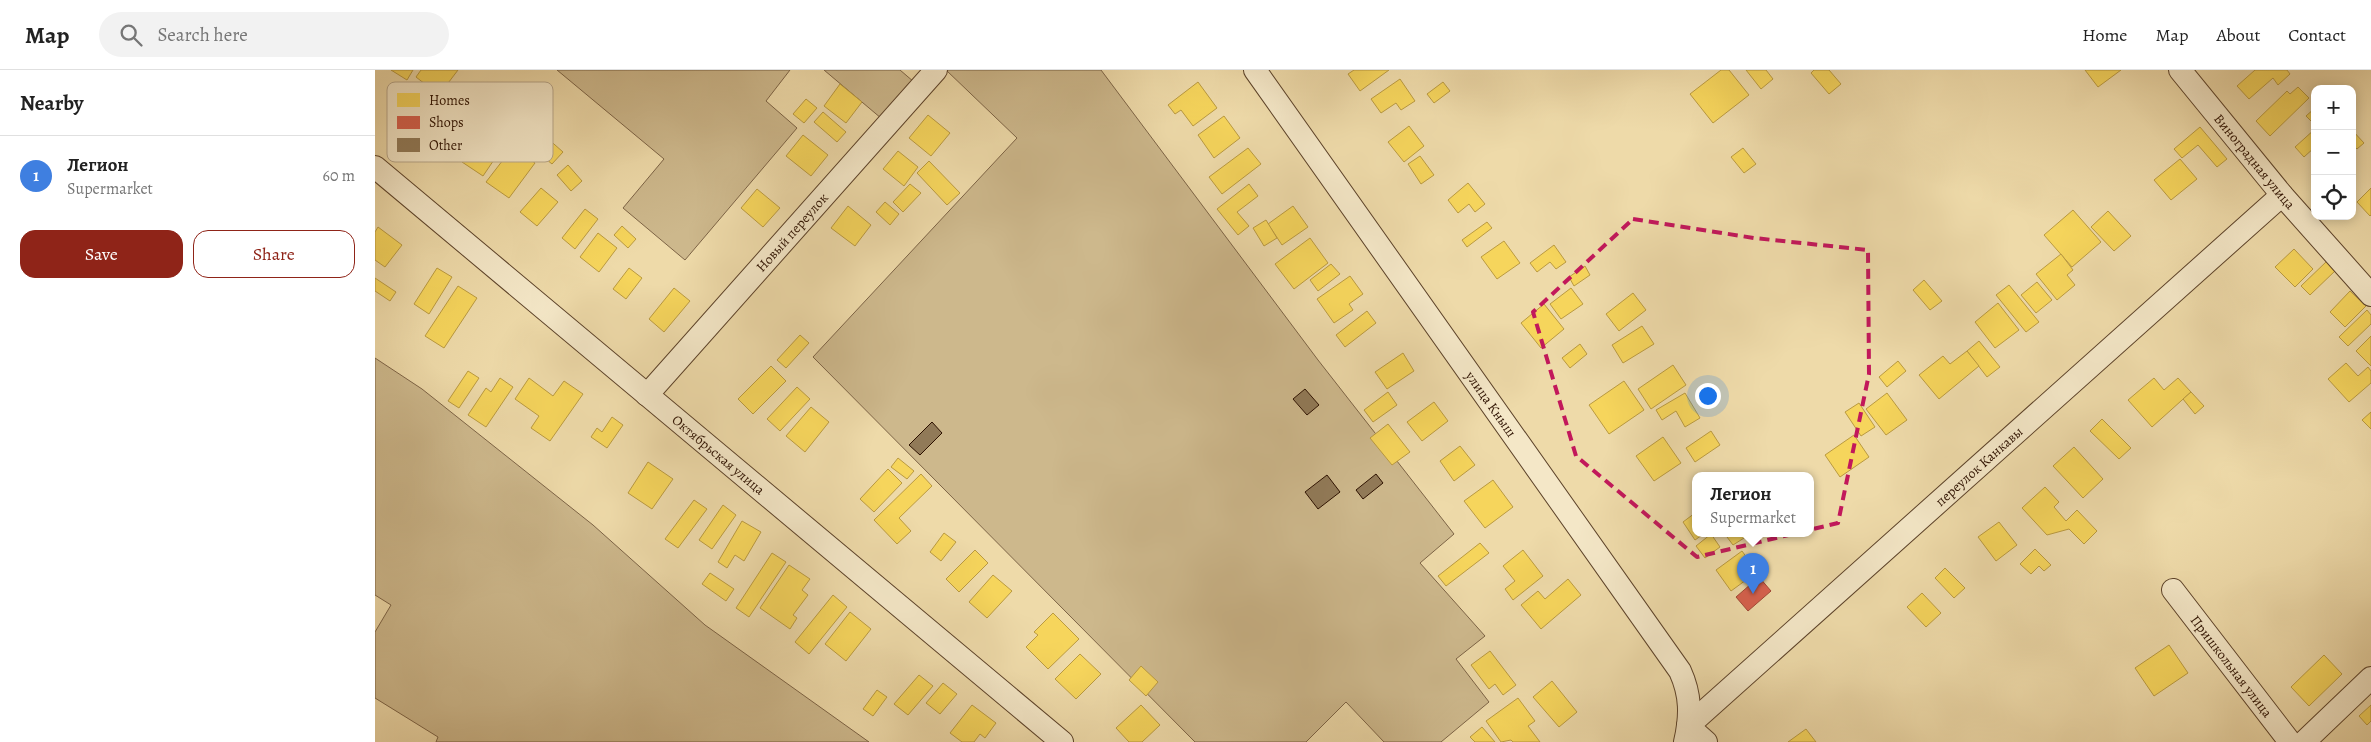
<!DOCTYPE html>
<html lang="en">
<head>
<meta charset="utf-8">
<style>
  body { margin:0; font-family:Alegreya,serif; background:#f2f2f2; color:#222 }
  .controls { position:absolute; right:15px; top:15px; display:grid; overflow:hidden; border-radius:10px; box-shadow:0 2px 12px #0003 }
  .controls button { width:45px; height:45px; display:grid; place-items:center; padding:0; border:0; border-bottom:1px solid #e0e0e0; background:#fff; color:#222; font:25px sans-serif }
  .you { position:absolute; left:1332px; top:325px; width:18px; height:18px; margin:-12px; border:4px solid #fff; border-radius:50%; background:#1a73e8; box-shadow:0 0 0 8px #1a73e833 }
  .badge { display:grid; place-items:center; width:32px; height:32px; border-radius:50%; background:#8f2418; color:#fff; font-size:16px; font-weight:700 }
  .pin { position:absolute; translate:-50% -41px; filter:drop-shadow(0 1px 2px #0008) }
  .pin::after { content:''; position:absolute; top:26px; width:18px; height:15px; background:inherit; clip-path:polygon(0 0,100% 0,50% 100%) }
  .popup { position:absolute; left:1317px; top:402px; width:122px; height:65px; box-sizing:border-box; display:grid; place-content:center; border-radius:10px; background:#fff; filter:drop-shadow(0 1px 4px #0005); font-size:16px; white-space:nowrap; color:#767676 }
  .popup b { font-size:19px; color:#222 }
  .popup::after { content:''; position:absolute; left:50%; top:100%; margin-left:-10px; border:10px solid transparent; border-top-color:#fff }
  .list { margin:0; padding:0; list-style:none }
  h2 { display:flex; justify-content:space-between; align-items:center; height:65px; margin:0; padding:0 20px; font-size:21px }
  h2 small { font-size:16px; font-weight:400; color:#767676 }
  .list li { display:grid; grid-template-columns:32px 1fr auto; gap:15px; align-items:center; box-sizing:border-box; height:80px; padding:0 20px; border-top:1px solid #e0e0e0 }
  .list b { display:block; font-size:19px; white-space:nowrap }
  .list p { margin:0; font-size:16px; white-space:nowrap; color:#767676 }
  .list em { font-size:16px; font-style:normal; color:#767676 }
  .actions { display:flex; gap:10px; padding:15px 20px }
  .actions a { flex:1; padding:11px 0; border:1px solid #8f2418; border-radius:15px; text-align:center; font-size:18px; color:#8f2418 }
  .actions .main { background:#8f2418; color:#fff }
  .icon { flex:none; width:28px; height:28px; fill:none; stroke:currentColor; stroke-width:2; stroke-linecap:round; stroke-linejoin:round }
  .map { position:relative; flex:none; width:1996px; height:672px; overflow:hidden }
  header { display:flex; align-items:center; gap:30px; box-sizing:border-box; height:70px; padding:0 25px; background:#fff; border-bottom:1px solid #e0e0e0 }
  header strong { font-size:24px }
  nav { display:flex; gap:28px; margin-inline-start:auto; font-size:18px }
  .search { width:350px; height:45px; background:#f2f2f2; display:flex; align-items:center; gap:12px; box-sizing:border-box; padding:0 18px; border-radius:28px; color:#767676; font-size:19px }
  main { display:flex }
  aside { flex:1; background:#fff }
  .map>svg:first-child { display:block }
  .green { fill:#cdb88c; stroke:#7d6446 }
  .homes { fill:#f6d55c; stroke:#ba9a40 }
  .shops { fill:#d6604d; stroke:#a34836 }
  .building { fill:#917a58; stroke:#2d1100 }
  .lines { fill:none; stroke-linecap:round; stroke-linejoin:round }
  .minor-casing { stroke:#5d432a; stroke-width:24 }
  .minor { stroke:#f4e7c7; stroke-width:22 }
  .marked { fill:none; stroke:#c2185b; stroke-width:4; stroke-dasharray:10 6; stroke-linejoin:round }
  .labels { text-anchor:middle; dominant-baseline:central; stroke-width:5; stroke-linejoin:round; paint-order:stroke }
  .street-label { font-size:14px; fill:#2d1100; stroke:#f4e7c7 }
  .key { fill:#f4e7c7; stroke:#b8a78b; stroke-width:1 }
  .key-label { font-size:14px; fill:#2d1100 }
</style>
</head>
<body>
<header>
<strong>Map</strong>
<div class="search"><svg class="icon" aria-label="search" viewBox="0 0 24 24"><circle cx="10" cy="10" r="6"/><path d="M15 15l6 6"/></svg>Search here</div>
<nav><a>Home</a><a>Map</a><a>About</a><a>Contact</a></nav>
</header>
<main>
<aside>
<h2>Nearby<small></small></h2>
<ul class="list">
<li><span class="badge" style="background:#3f7fe0">1</span><div><b>Легион</b><p>Supermarket</p></div><em>60 m</em></li>
</ul>
<div class="actions"><a class="main">Save</a><a>Share</a></div>
</aside>
<div class="map">
<svg width="1996" height="672" viewBox="0 0 1996 672">
  <rect width="100%" height="100%" fill="#eedaa9"/>
  <filter id="stains"><feTurbulence type="fractalNoise" baseFrequency=".004" numOctaves="4"/><feColorMatrix values="0 0 0 0 .2 0 0 0 0 .09 0 0 0 0 .02 0 0 0 .5 -.17"/></filter>
  <radialGradient id="worn" r=".72"><stop offset=".6" stop-color="#630" stop-opacity="0"/><stop offset="1" stop-color="#630" stop-opacity=".3"/></radialGradient>
  <g class="green">
    <polygon points="182,0 415,0 391,31 422,58 310,190 248,138 289,89"/>
    <polygon points="449,0 525,0 546,18 513,54"/>
    <polygon points="571,0 726,0 943,290 1079,464 1045,493 1110,566 1081,589 1114,632 1066,672 1009,672 971,632 931,672 820,672 438,287 642,68"/>
    <polygon points="0,288 47,319 218,455 330,555 494,672 61,672 63,667 0,628 0,562 16,535 0,525"/>
  </g>
  <g class="homes">
    <polygon points="16,0 38,0 32,10"/>
    <polygon points="46,0 83,0 64,25 41,7"/>
    <polygon points="979,0 1014,0 985,21 973,4"/>
    <polygon points="1346,0 1354,0 1374,25 1338,53 1315,24"/>
    <polygon points="1371,0 1391,0 1398,9 1386,19"/>
    <polygon points="1439,0 1454,0 1466,14 1454,24 1436,3"/>
    <polygon points="1710,0 1746,0 1723,17"/>
    <polygon points="1880,0 1912,0 1915,4 1903,15 1898,8 1874,29 1862,16"/>
    <polygon points="1025,9 1040,31 1026,40 1021,33 1006,43 996,29"/>
    <polygon points="823,12 842,38 818,56 806,40 800,44 793,35"/>
    <polygon points="1068,12 1075,21 1059,33 1052,24"/>
    <polygon points="465,14 487,32 471,53 449,36"/>
    <polygon points="1923,17 1934,28 1895,66 1881,51 1912,21 1915,24"/>
    <polygon points="100,27 111,33 97,56 86,50"/>
    <polygon points="431,29 442,38 429,53 418,44"/>
    <polygon points="1940,38 1940,55 1931,46"/>
    <polygon points="53,42 77,59 67,73 43,56"/>
    <polygon points="448,42 471,62 462,72 439,52"/>
    <polygon points="553,45 575,63 556,86 534,68"/>
    <polygon points="849,46 865,68 839,88 823,65"/>
    <polygon points="1034,56 1049,76 1029,92 1013,72"/>
    <polygon points="1825,57 1852,89 1842,97 1823,75 1807,88 1799,79"/>
    <polygon points="1940,59 1940,77 1929,87 1920,77"/>
    <polygon points="1977,60 1989,73 1982,79 1977,74"/>
    <polygon points="107,64 127,78 108,106 87,92"/>
    <polygon points="428,65 453,85 436,106 411,86"/>
    <polygon points="171,67 188,82 177,94 160,80"/>
    <polygon points="138,77 160,93 134,128 111,112"/>
    <polygon points="873,78 886,94 847,124 834,107"/>
    <polygon points="1368,78 1381,94 1369,103 1356,87"/>
    <polygon points="523,81 543,97 529,116 508,99"/>
    <polygon points="1045,86 1059,105 1046,114 1033,94"/>
    <polygon points="1805,89 1822,109 1796,130 1779,110"/>
    <polygon points="554,91 585,123 572,135 542,103"/>
    <polygon points="193,95 207,111 196,121 182,105"/>
    <polygon points="1093,113 1110,134 1100,142 1094,134 1083,143 1073,130"/>
    <polygon points="535,114 546,123 528,142 518,132"/>
    <polygon points="874,114 883,126 862,142 874,156 863,165 842,139"/>
    <polygon points="166,118 183,132 162,156 145,142"/>
    <polygon points="1996,118 1996,145 1995,146 1982,132"/>
    <polygon points="382,119 405,138 388,157 366,138"/>
    <polygon points="510,132 524,144 515,155 501,142"/>
    <polygon points="473,136 496,155 480,176 456,158"/>
    <polygon points="918,136 933,157 907,175 893,154"/>
    <polygon points="210,139 223,149 200,179 187,168"/>
    <polygon points="1698,140 1726,172 1697,197 1669,165"/>
    <polygon points="1733,141 1756,166 1739,181 1716,157"/>
    <polygon points="891,150 902,168 889,176 878,158"/>
    <polygon points="1112,152 1117,158 1092,177 1087,170"/>
    <polygon points="247,156 261,169 253,178 239,165"/>
    <polygon points="3,157 27,175 10,197 0,190 0,162"/>
    <polygon points="223,163 242,178 224,202 205,187"/>
    <polygon points="935,168 953,193 919,219 900,194"/>
    <polygon points="1129,171 1145,193 1122,209 1106,187"/>
    <polygon points="1179,175 1191,192 1181,199 1175,192 1162,202 1155,193"/>
    <polygon points="1919,179 1938,199 1920,217 1900,197"/>
    <polygon points="1686,184 1698,200 1692,205 1700,215 1682,230 1661,204"/>
    <polygon points="1952,191 1961,200 1935,225 1926,216"/>
    <polygon points="956,194 965,204 943,221 935,210"/>
    <polygon points="1210,196 1215,205 1199,216 1194,207"/>
    <polygon points="62,198 77,207 54,244 39,234"/>
    <polygon points="254,198 267,208 251,229 238,219"/>
    <polygon points="975,206 988,224 974,234 978,240 959,253 942,229"/>
    <polygon points="0,208 21,222 15,231 0,221"/>
    <polygon points="1549,210 1567,231 1555,240 1538,220"/>
    <polygon points="1662,212 1677,230 1661,243 1646,225"/>
    <polygon points="1634,215 1664,252 1651,262 1621,225"/>
    <polygon points="83,216 102,228 69,278 50,266"/>
    <polygon points="299,218 315,231 289,262 274,249"/>
    <polygon points="1196,218 1208,234 1186,249 1175,234"/>
    <polygon points="1975,221 1991,236 1970,257 1955,242"/>
    <polygon points="1258,223 1271,240 1244,261 1231,244"/>
    <polygon points="1623,233 1644,260 1620,278 1600,252"/>
    <polygon points="1169,234 1189,259 1166,278 1146,253"/>
    <polygon points="1992,240 1996,245 1996,254 1973,276 1964,267"/>
    <polygon points="992,241 1001,253 970,277 961,265"/>
    <polygon points="1267,256 1279,274 1248,293 1237,275"/>
    <polygon points="425,265 434,273 411,298 402,290"/>
    <polygon points="1996,266 1996,296 1981,281"/>
    <polygon points="1604,271 1625,297 1612,307 1592,281"/>
    <polygon points="1205,274 1212,284 1195,298 1187,288"/>
    <polygon points="1592,281 1604,296 1564,329 1544,305 1568,286 1575,294"/>
    <polygon points="1028,283 1039,301 1012,319 1000,302"/>
    <polygon points="1523,291 1531,301 1512,317 1504,307"/>
    <polygon points="1971,293 1983,306 1993,297 1996,301 1996,313 1974,332 1953,309"/>
    <polygon points="1298,295 1311,315 1276,339 1263,319"/>
    <polygon points="396,296 411,311 378,344 363,329"/>
    <polygon points="93,301 104,308 84,338 73,331"/>
    <polygon points="125,308 138,317 111,357 93,345 111,318 116,322"/>
    <polygon points="154,308 178,326 189,311 208,324 175,371 156,358 164,346 140,329"/>
    <polygon points="1779,308 1789,320 1803,308 1816,322 1777,357 1753,330"/>
    <polygon points="1249,311 1269,340 1234,364 1214,335"/>
    <polygon points="422,317 435,329 405,361 392,349"/>
    <polygon points="1013,322 1022,335 998,352 989,340"/>
    <polygon points="1816,322 1829,336 1820,344 1808,329"/>
    <polygon points="1310,323 1325,348 1310,357 1301,341 1287,350 1281,340"/>
    <polygon points="1512,323 1532,350 1511,365 1491,339"/>
    <polygon points="1059,332 1073,351 1047,371 1032,352"/>
    <polygon points="1484,333 1500,357 1486,366 1470,342"/>
    <polygon points="436,337 454,352 430,382 411,366"/>
    <polygon points="1996,342 1996,359 1987,350"/>
    <polygon points="237,347 248,355 232,378 216,367 222,358 227,362"/>
    <polygon points="1727,349 1756,378 1744,389 1715,361"/>
    <polygon points="1013,354 1035,382 1017,395 995,368"/>
    <polygon points="1336,361 1345,375 1320,392 1311,378"/>
    <polygon points="1479,365 1494,387 1465,407 1450,385"/>
    <polygon points="1288,367 1306,393 1279,411 1261,386"/>
    <polygon points="1085,376 1100,395 1079,411 1065,391"/>
    <polygon points="1699,377 1728,409 1708,428 1678,396"/>
    <polygon points="523,388 539,401 532,409 516,397"/>
    <polygon points="273,392 298,409 277,439 253,423"/>
    <polygon points="513,399 527,413 499,442 485,429"/>
    <polygon points="546,404 557,416 524,448 536,461 522,474 499,450"/>
    <polygon points="1118,410 1138,437 1110,458 1089,431"/>
    <polygon points="1670,417 1684,432 1679,437 1691,451 1702,440 1722,461 1709,474 1694,459 1672,465 1647,438"/>
    <polygon points="319,430 332,439 303,478 290,469"/>
    <polygon points="348,435 361,445 337,479 324,470"/>
    <polygon points="1320,443 1320,463 1330,463 1320,470 1308,452"/>
    <polygon points="367,451 386,462 369,491 360,485 352,498 343,492"/>
    <polygon points="1624,452 1642,475 1621,491 1603,467"/>
    <polygon points="569,463 581,472 566,491 555,482"/>
    <polygon points="1359,463 1377,463 1358,475 1352,467"/>
    <polygon points="1336,464 1345,477 1330,488 1321,476"/>
    <polygon points="1105,473 1114,483 1071,516 1063,506"/>
    <polygon points="1660,479 1676,495 1669,501 1664,496 1656,504 1645,494"/>
    <polygon points="600,480 613,493 584,522 571,509"/>
    <polygon points="1148,480 1168,506 1138,530 1130,519 1140,511 1128,496"/>
    <polygon points="1367,481 1382,502 1356,521 1341,500"/>
    <polygon points="397,483 411,492 374,547 361,538"/>
    <polygon points="414,495 435,509 427,520 433,525 418,545 422,548 415,559 385,538"/>
    <polygon points="1570,498 1590,518 1579,528 1560,508"/>
    <polygon points="335,503 359,519 351,531 327,514"/>
    <polygon points="618,505 637,521 612,548 594,532"/>
    <polygon points="1193,509 1206,525 1166,559 1146,535 1163,521 1170,529"/>
    <polygon points="1547,523 1566,543 1551,557 1532,537"/>
    <polygon points="458,525 472,537 434,584 420,572"/>
    <polygon points="475,542 496,559 471,591 450,574"/>
    <polygon points="678,543 704,569 673,599 651,577 663,565 659,562"/>
    <polygon points="1794,575 1813,603 1779,626 1760,598"/>
    <polygon points="1115,581 1141,615 1128,625 1120,614 1114,619 1096,595"/>
    <polygon points="705,584 726,604 701,629 680,609"/>
    <polygon points="1949,585 1967,604 1934,636 1916,617"/>
    <polygon points="766,596 783,612 771,626 754,610"/>
    <polygon points="544,605 558,616 533,645 519,634"/>
    <polygon points="1177,611 1202,642 1184,657 1158,627"/>
    <polygon points="568,613 582,624 565,644 551,633"/>
    <polygon points="502,620 512,627 498,646 488,639"/>
    <polygon points="1143,628 1160,651 1153,656 1165,672 1138,672 1136,670 1126,672 1111,651"/>
    <polygon points="597,635 621,653 610,668 605,664 599,672 587,672 575,663"/>
    <polygon points="766,635 785,655 767,672 754,672 741,658"/>
    <polygon points="1996,635 1996,651 1992,655 1984,646"/>
    <polygon points="1107,657 1120,672 1100,672 1095,667"/>
    <polygon points="1431,659 1441,672 1413,672"/>
  </g>
  <polygon class="shops" points="1384,507 1396,521 1373,541 1361,527"/>
  <g class="building">
    <polygon points="930,319 944,335 932,345 918,329"/>
    <polygon points="557,352 567,363 545,385 534,375"/>
    <polygon points="1001,404 1008,413 988,429 981,420"/>
    <polygon points="952,405 965,422 943,439 930,422"/>
  </g>
  <g class="lines">
    <defs>
      <g id="minor">
        <path id="s1" d="M880 0 1305 601C1316 625 1316 646 1310 672"/>
        <path id="s2" d="M1805 0 1907 125 1996 225"/>
        <path id="s3" d="M0 97 687 672"/>
        <path id="s4" d="M272 325 561 0"/>
        <path id="s5" d="M1798 520 1915 672"/>
        <path id="s6" d="M1313 656 1907 125"/>
        <polyline points="1313,656 1331,672"/>
        <polyline points="1929,672 1996,608"/>
      </g>
    </defs>
    <use href="#minor" class="minor-casing"/>
    <use href="#minor" class="minor"/>
  </g>
  <path class="marked" d="M1258 149 1379 168 1493 180 1494 304 1463 453 1322 487 1201 386 1158 242Z"/>
  <g class="labels">
    <g class="street-label">
      <text stroke="none"><textPath href="#s2" startOffset="118">Виноградная улица</textPath></text>
      <text stroke="none"><textPath href="#s4" startOffset="218">Новый переулок</textPath></text>
      <text stroke="none"><textPath href="#s1" startOffset="409">улица Кныш</textPath></text>
      <text stroke="none"><textPath href="#s3" startOffset="448">Октябрьская улица</textPath></text>
      <text stroke="none"><textPath href="#s6" startOffset="390">переулок Канкавы</textPath></text>
      <text stroke="none"><textPath href="#s5" startOffset="96">Пришкольная улица</textPath></text>
    </g>
  </g>
  <rect x="12" y="12" width="166" height="80" rx="8" class="key"/>
  <rect x="22" y="23" width="23" height="14" fill="#f6d55c"/>
  <rect x="22" y="46" width="23" height="13" fill="#d6604d"/>
  <rect x="22" y="68" width="23" height="14" fill="#917a58"/>
  <g class="key-label">
    <text x="54" y="35">Homes</text>
    <text x="54" y="57">Shops</text>
    <text x="54" y="80">Other</text>
  </g>
  <rect width="100%" height="100%" filter="url(#stains)"/>
  <rect width="100%" height="100%" fill="url(#worn)"/>
</svg>
<div class="controls">
<button>+</button>
<button>−</button>
<button><svg class="icon" aria-label="locate" viewBox="0 0 24 24"><circle cx="12" cy="12" r="6"/><path d="M12 2v4M12 18v4M2 12h4M18 12h4"/></svg></button>
</div>
<div class="you"></div>
<div class="pin badge" style="left:1378px;top:524px;background:#3f7fe0">1</div>
<div class="popup"><b>Легион</b>Supermarket</div>
</div>
</main>
</body>
</html>
